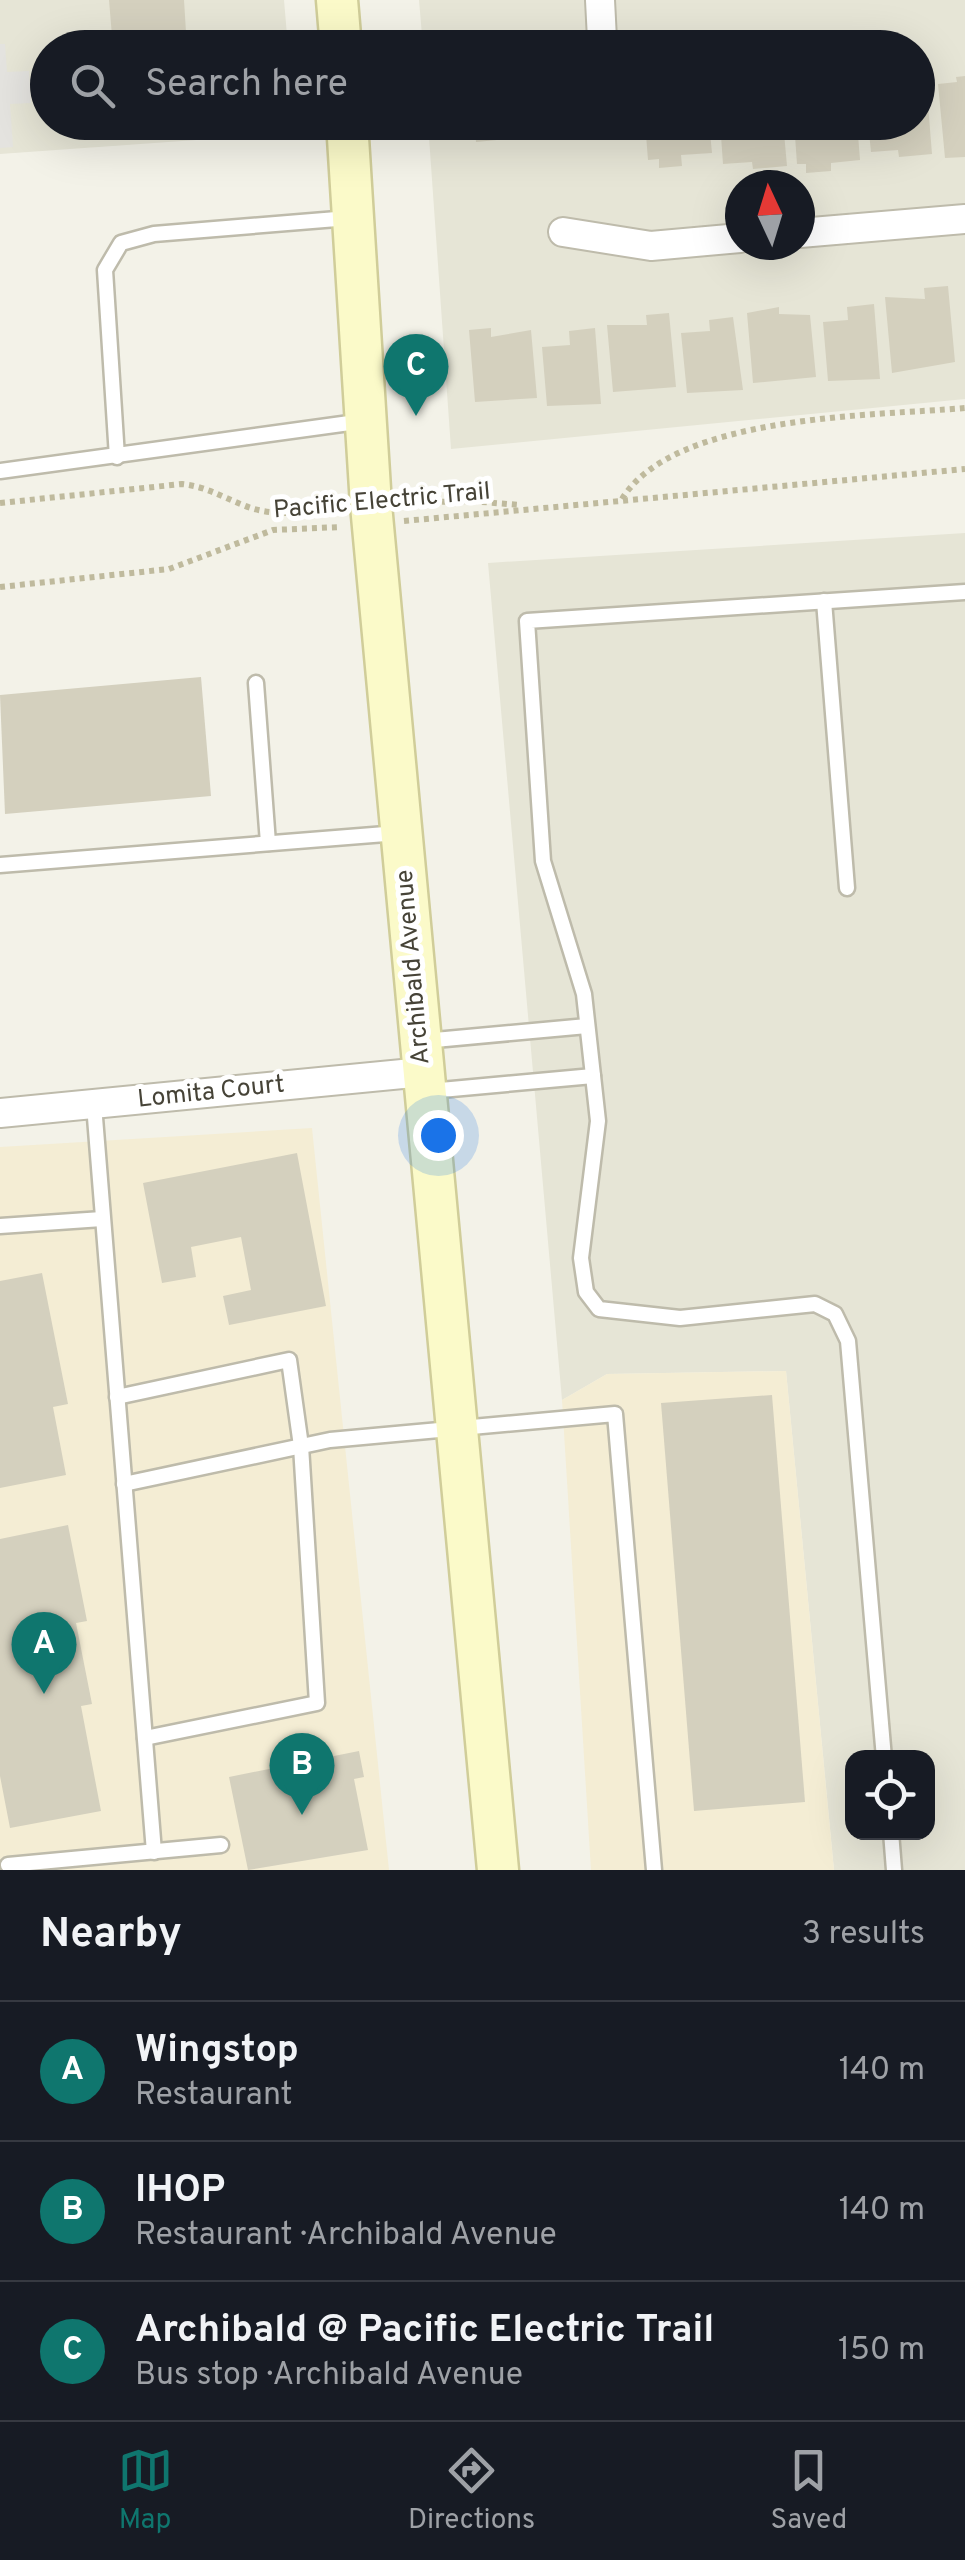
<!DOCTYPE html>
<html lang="en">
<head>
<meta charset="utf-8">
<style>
  body { margin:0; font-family:Overpass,sans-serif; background:#242831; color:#f1f3f6 }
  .controls { position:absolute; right:30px; bottom:30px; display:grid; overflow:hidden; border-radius:20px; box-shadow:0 10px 40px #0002 }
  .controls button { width:90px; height:90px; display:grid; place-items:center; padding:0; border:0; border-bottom:2px solid #363941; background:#171b24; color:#f1f3f6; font:50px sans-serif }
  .compass { position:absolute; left:725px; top:170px; width:90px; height:90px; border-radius:50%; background:#171b24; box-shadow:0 10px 40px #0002; rotate:356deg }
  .you { position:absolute; left:438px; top:1135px; width:35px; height:35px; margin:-25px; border:8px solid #fff; border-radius:50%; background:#1a73e8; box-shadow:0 0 0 15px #1a73e833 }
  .badge { display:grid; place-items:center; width:65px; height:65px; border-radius:50%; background:#0f766e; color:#fff; font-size:32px; font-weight:700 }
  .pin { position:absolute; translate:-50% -82px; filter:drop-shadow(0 2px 5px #0008) }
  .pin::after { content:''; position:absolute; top:52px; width:35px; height:30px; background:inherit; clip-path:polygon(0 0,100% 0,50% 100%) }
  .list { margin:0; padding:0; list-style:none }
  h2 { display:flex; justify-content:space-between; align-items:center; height:130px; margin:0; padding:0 40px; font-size:42px }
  h2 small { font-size:32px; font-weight:400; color:#9ea1a6 }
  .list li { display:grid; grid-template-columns:65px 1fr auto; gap:30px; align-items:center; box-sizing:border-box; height:140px; padding:0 40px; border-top:2px solid #363941 }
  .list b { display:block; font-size:38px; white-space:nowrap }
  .list p { margin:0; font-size:32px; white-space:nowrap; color:#9ea1a6 }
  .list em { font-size:32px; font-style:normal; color:#9ea1a6 }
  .icon { flex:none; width:55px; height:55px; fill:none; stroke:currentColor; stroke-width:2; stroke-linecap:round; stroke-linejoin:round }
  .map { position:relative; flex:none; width:965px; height:1870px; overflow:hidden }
  .search { position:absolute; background:#171b24; box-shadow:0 10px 40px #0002; left:30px; right:30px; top:30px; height:110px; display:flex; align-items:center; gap:25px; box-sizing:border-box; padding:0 35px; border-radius:55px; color:#9ea1a6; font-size:38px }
  .sheet { height:550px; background:#171b24 }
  nav { display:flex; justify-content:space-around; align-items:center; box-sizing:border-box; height:140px; border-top:2px solid #363941; background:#171b24; font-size:28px; color:#9ea1a6 }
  nav a { display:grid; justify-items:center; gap:5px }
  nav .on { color:#0f766e }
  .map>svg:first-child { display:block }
  .residential { fill:#e6e5d6; fill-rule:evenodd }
  .commercial { fill:#f4edd4 }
  .parking { fill:#e4e3df }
  .building { fill:#d4d0be }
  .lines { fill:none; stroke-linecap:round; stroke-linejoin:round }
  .service-casing { stroke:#bebbab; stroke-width:19 }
  .minor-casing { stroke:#bebbab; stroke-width:32 }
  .secondary-casing { stroke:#d0cd99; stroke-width:45 }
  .path { stroke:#bfba9d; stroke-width:6; stroke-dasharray:5 5; stroke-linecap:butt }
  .service { stroke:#fff; stroke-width:14 }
  .minor { stroke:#fff; stroke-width:28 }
  .secondary { stroke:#fbfac9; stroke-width:40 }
  .labels { text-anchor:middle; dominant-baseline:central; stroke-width:10; stroke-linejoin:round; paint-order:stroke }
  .street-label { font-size:25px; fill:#464337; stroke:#fff }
</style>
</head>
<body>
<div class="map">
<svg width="965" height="1870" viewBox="0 0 965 1870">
  <rect width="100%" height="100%" fill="#f3f2e8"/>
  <g class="residential">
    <polygon points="0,0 284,0 288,47 48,48 48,122 294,122 295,133 0,154"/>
    <path d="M419 0H965V399L451 449 428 123 918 122V48L423 47ZM740 185H800V245H740Z"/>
    <path d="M965 533V1870H834L786 1371 607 1374 562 1400 488 563ZM852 1758H928V1832H852Z"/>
  </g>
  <g class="commercial">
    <polygon points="312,1128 389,1870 0,1870 0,1147"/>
    <polygon points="786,1371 834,1870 591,1870 562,1400 607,1374"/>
  </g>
  <polygon class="parking" points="0,44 5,44 7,72 29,71 31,103 10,104 13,147 0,148"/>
  <g class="building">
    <polygon points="109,0 184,0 187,48 113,48"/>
    <polygon points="965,76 965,157 945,158 938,84 957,82 956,77"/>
    <polygon points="918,80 926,80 932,154 899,157 898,150 871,152 868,122 918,122"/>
    <polygon points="475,122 559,122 560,134 476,142"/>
    <polygon points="645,122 709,122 712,153 681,155 682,166 659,168 659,159 648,160"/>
    <polygon points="720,122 783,122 787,166 753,169 752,162 723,164"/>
    <polygon points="794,122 857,122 860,160 831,163 831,171 806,173 806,164 797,164"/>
    <polygon points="948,286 955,362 892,373 885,297 925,299 924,288"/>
    <polygon points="874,304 880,379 828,381 823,322 848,320 847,307"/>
    <polygon points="779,307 779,314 810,315 816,377 753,383 747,313"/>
    <polygon points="669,313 676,387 613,392 607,325 647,325 646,315"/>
    <polygon points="733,317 743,390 687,393 681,333 710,331 709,320"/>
    <polygon points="491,328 491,337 531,330 537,398 475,402 469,330"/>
    <polygon points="595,328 601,404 547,406 542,347 570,345 569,331"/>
    <polygon points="201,677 211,796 5,814 0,695"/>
    <polygon points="297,1153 326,1306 229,1325 223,1296 251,1290 241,1237 191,1247 196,1277 162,1283 143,1183"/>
    <polygon points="42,1273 68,1404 53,1407 66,1475 0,1488 0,1281"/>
    <polygon points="772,1395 805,1802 694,1811 661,1403"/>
    <polygon points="68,1525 87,1621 76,1623 92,1704 81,1706 101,1811 10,1828 0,1776 0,1539"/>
    <polygon points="359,1751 364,1777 354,1779 368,1850 248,1870 229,1777"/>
  </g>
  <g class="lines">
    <defs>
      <g id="service">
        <polyline points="117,457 105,270 121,243 154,234 349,218"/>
        <polyline points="0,471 364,421"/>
        <polyline points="824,601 847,888"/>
        <polyline points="256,683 268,843"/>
        <polyline points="0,865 398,833"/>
        <polyline points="424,1041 587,1026"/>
        <polyline points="430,1091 593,1076"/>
        <polyline points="94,1105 154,1852"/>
        <polyline points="0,1226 102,1219"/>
        <polyline points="117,1397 289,1360 301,1446 317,1703 145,1738"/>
        <polyline points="124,1484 330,1440 615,1414 654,1870"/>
        <polyline points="884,1758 848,1341 835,1314 815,1304 680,1318 599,1309 586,1292 581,1258 598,1121 584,994 543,861 527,621 965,592"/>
        <polyline points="891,1832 894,1870"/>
        <polyline points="8,1865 221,1845"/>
      </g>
      <g id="minor">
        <polyline points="600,0 602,39"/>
        <polyline points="563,232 651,246 740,238"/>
        <polyline points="800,233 965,219"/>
        <polyline points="0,1113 423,1072"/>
      </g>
      <g id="secondary">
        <polyline points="337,0 341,48"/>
        <polyline points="347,122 371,505 498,1870"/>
      </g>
    </defs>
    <use href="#service" class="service-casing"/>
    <use href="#minor" class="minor-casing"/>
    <use href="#secondary" class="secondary-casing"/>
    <g class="path">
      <path d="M622 499C674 414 875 416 965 408"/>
      <path d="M0 503 182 484C207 487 220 496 243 505 273 518 309 512 340 508"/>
      <polyline points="402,503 470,501 520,505"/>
      <polyline points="404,521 965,469"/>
      <polyline points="0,587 169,569 273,530 341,527"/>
    </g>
    <use href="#service" class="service"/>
    <use href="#minor" class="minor"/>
    <use href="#secondary" class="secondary"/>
  </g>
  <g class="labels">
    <g class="street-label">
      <text transform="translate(382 502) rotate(-5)">Pacific Electric Trail</text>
      <text transform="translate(414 967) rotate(-95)">Archibald Avenue</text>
      <text transform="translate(211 1093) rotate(-6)">Lomita Court</text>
    </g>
  </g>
</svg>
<div class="controls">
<button><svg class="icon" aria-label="locate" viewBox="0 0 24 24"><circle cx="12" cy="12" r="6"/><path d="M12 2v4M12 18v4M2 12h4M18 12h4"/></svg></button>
</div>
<svg class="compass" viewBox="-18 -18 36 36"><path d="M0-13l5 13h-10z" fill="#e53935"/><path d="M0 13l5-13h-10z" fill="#9ea1a6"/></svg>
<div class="you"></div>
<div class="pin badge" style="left:44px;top:1694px">A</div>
<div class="pin badge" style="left:302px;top:1815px">B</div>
<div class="pin badge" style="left:416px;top:416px">C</div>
<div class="search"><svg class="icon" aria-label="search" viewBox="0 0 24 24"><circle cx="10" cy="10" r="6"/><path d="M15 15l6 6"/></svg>Search here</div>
</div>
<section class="sheet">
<h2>Nearby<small>3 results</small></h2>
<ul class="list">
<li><span class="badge">A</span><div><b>Wingstop</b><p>Restaurant</p></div><em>140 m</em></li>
<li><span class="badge">B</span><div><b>IHOP</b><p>Restaurant · Archibald Avenue</p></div><em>140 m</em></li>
<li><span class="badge">C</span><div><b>Archibald @ Pacific Electric Trail</b><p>Bus stop · Archibald Avenue</p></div><em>150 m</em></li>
</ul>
</section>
<nav>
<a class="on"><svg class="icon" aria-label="map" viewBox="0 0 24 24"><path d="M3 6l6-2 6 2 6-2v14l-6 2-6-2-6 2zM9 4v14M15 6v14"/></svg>Map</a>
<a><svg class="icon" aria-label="directions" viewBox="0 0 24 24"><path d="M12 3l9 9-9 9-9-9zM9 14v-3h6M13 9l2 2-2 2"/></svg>Directions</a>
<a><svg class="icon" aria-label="saved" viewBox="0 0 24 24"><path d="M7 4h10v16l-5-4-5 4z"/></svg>Saved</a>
</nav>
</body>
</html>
